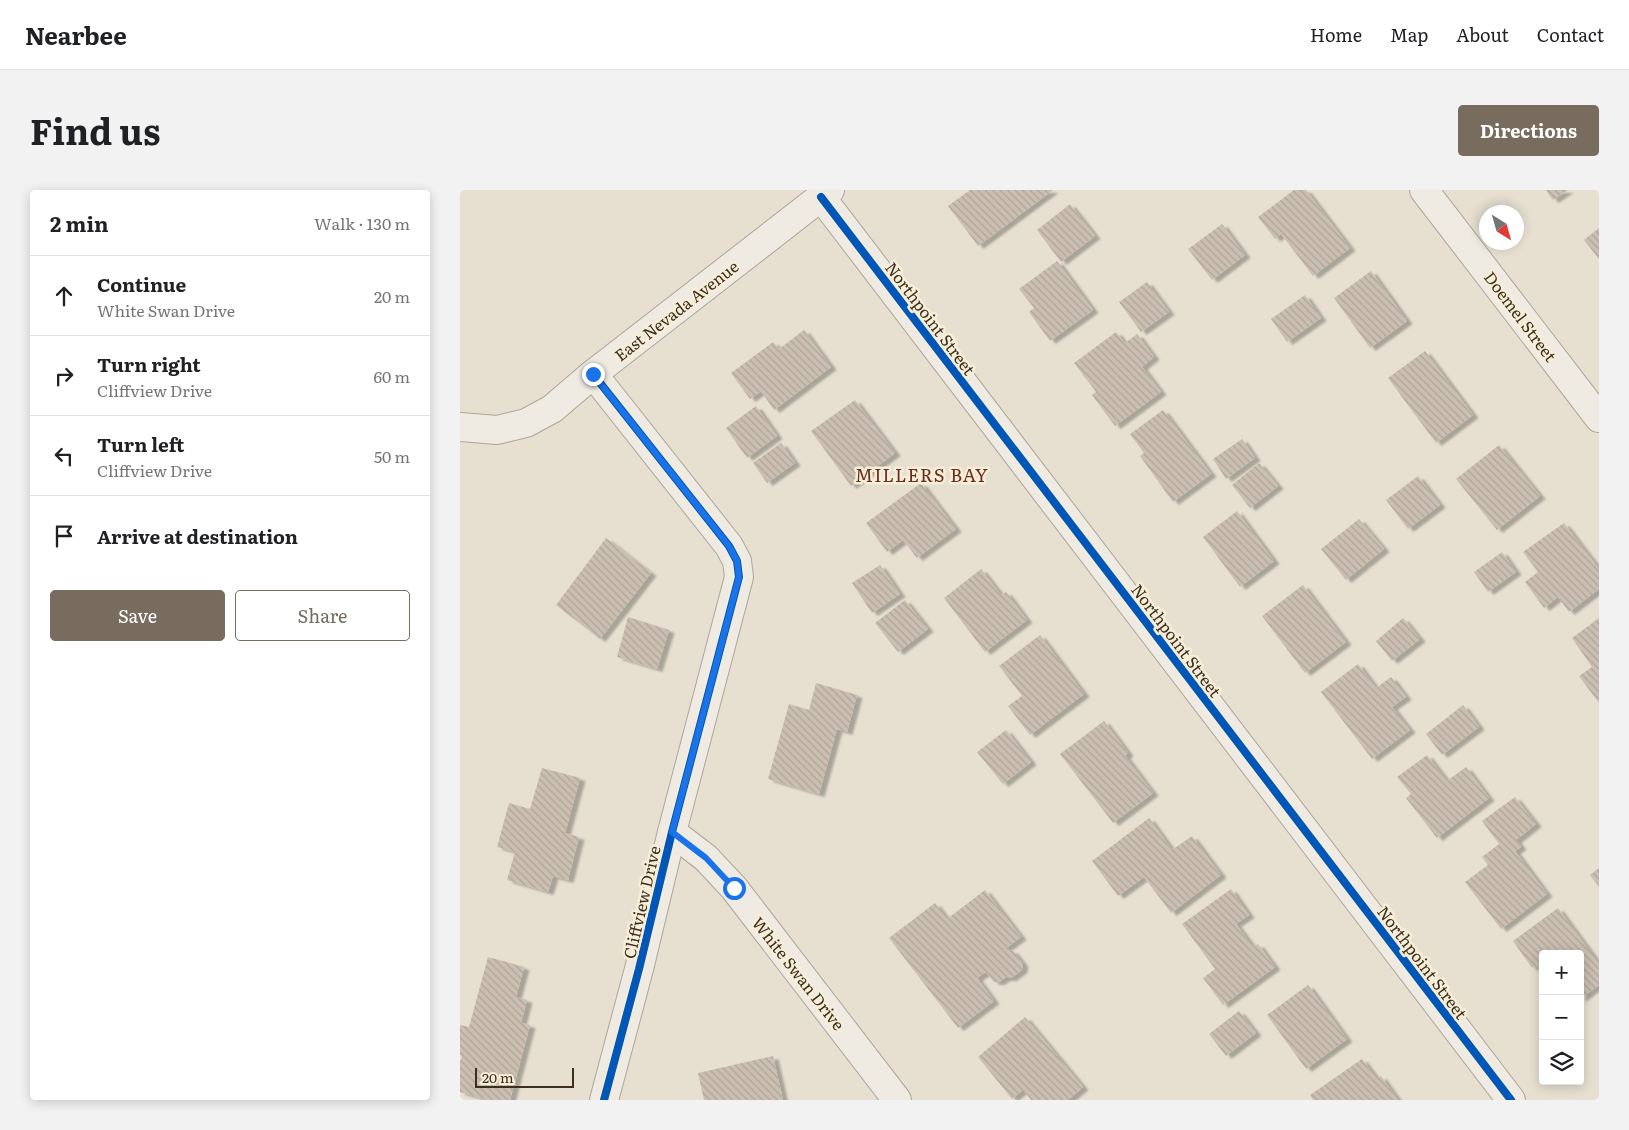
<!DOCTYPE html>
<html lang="en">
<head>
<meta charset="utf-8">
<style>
  body { margin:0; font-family:Literata,serif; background:#f2f2f2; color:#202124 }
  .controls { position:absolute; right:15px; bottom:15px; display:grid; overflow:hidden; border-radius:5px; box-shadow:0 2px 12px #0003 }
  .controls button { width:45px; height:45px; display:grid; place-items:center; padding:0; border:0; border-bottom:1px solid #e0e0e0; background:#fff; color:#202124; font:25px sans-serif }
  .compass { position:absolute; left:1019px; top:15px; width:45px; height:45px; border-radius:50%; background:#fff; box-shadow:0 2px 12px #0003; rotate:143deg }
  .scale { position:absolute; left:15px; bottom:12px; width:99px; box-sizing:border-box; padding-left:5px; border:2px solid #3d2e20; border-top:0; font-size:14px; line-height:18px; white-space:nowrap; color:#3d2e20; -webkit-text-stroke:4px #f7eed8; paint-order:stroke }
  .stop { position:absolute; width:15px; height:15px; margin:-11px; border:4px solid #1a73e8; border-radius:50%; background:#fff }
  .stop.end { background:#1a73e8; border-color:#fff; box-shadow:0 1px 5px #0008 }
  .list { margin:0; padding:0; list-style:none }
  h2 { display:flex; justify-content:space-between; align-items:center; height:65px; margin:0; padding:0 20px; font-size:21px }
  h2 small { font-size:16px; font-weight:400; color:#757577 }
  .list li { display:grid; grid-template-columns:32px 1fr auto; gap:15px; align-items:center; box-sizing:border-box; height:80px; padding:0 20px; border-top:1px solid #e0e0e0 }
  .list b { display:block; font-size:19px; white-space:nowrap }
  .list p { margin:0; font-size:16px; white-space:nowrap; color:#757577 }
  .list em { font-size:16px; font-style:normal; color:#757577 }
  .actions { display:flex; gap:10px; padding:15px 20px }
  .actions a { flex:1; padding:11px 0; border:1px solid #786c5e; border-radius:5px; text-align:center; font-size:18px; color:#786c5e }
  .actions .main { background:#786c5e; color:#fff }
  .icon { flex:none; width:28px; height:28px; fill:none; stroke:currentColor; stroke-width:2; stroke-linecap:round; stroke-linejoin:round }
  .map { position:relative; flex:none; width:1139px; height:910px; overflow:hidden; border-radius:5px }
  header { display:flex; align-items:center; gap:30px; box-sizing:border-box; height:70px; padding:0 25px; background:#fff; border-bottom:1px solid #e0e0e0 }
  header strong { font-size:24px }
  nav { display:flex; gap:28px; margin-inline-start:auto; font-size:18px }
  .intro { display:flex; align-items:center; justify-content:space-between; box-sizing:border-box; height:120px; padding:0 30px }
  h1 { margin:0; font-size:35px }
  .button { padding:12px 22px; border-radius:5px; background:#786c5e; color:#fff; font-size:18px; font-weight:700 }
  main { display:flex; gap:30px; padding:0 30px }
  aside { flex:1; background:#fff; border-radius:5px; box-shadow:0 2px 12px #0003 }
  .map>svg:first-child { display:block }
  .building { fill:url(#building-back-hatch); filter:url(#shadow) }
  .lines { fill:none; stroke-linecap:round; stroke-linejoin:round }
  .street-casing { stroke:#ada599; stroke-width:30 }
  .street { stroke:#efebe3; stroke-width:28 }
  .cycleway-casing { stroke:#f7eed8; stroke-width:11 }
  .cycleway { stroke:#0057b8; stroke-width:8 }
  .route { stroke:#1a73e8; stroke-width:6 }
  .labels { text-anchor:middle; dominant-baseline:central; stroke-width:5; stroke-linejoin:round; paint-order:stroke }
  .street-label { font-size:16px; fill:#3d2e20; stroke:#f7eed8 }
  .neighbourhood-label { font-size:18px; letter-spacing:1px; fill:#6b2e1e; stroke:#f7eed8 }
</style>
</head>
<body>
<header>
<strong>Nearbee</strong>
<nav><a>Home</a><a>Map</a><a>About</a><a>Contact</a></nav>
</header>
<div class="intro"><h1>Find us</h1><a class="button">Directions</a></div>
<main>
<aside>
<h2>2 min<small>Walk · 130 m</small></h2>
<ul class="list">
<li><svg class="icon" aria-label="ahead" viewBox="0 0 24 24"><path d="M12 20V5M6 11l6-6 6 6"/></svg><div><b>Continue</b><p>White Swan Drive</p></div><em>20 m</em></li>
<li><svg class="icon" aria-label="right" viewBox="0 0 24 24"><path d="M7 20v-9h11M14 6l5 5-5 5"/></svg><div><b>Turn right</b><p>Cliffview Drive</p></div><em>60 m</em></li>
<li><svg class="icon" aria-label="left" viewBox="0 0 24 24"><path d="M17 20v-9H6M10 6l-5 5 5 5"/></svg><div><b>Turn left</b><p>Cliffview Drive</p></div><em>50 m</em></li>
<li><svg class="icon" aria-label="arrive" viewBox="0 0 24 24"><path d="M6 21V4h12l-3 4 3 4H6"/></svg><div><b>Arrive at destination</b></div></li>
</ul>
<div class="actions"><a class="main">Save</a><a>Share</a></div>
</aside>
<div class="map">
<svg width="1139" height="910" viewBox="0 0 1139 910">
  <defs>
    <pattern id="building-back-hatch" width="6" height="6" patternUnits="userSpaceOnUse" patternTransform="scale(1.25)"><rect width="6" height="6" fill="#cbbfb2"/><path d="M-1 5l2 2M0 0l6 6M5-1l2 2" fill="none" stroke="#afa499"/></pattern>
    <filter id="shadow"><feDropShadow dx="5.5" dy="3" stdDeviation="1" flood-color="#0004"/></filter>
  </defs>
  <rect width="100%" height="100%" fill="#e7e0d1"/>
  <g class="building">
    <polygon points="510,0 593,0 518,56 488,16"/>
    <polygon points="834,0 846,0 890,58 853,86 821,44 815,49 798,27"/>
    <polygon points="1086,0 1108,0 1093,10"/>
    <polygon points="610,14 635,46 601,72 577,40"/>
    <polygon points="762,34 785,65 752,90 728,59"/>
    <polygon points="1139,38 1139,69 1124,50"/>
    <polygon points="597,71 633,120 590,151 569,122 574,118 559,99"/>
    <polygon points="911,81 947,131 910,158 874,108"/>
    <polygon points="687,92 709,122 681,142 659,112"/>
    <polygon points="845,105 861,128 827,152 811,129"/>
    <polygon points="344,140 371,177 314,220 301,201 290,209 271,183 313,152 319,159"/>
    <polygon points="656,142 665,153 677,144 694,167 682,177 701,202 655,236 632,205 636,202 614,173"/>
    <polygon points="965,161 1013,225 976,253 928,188"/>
    <polygon points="395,210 435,263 391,296 351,241"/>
    <polygon points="296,216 317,246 287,268 266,238"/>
    <polygon points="703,220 751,284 713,312 680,266 684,263 670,244"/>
    <polygon points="782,249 795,268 766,289 753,269"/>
    <polygon points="321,253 335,273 307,293 293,273"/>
    <polygon points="1039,255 1080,306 1037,340 996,289"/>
    <polygon points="799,273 818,296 790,318 772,295"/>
    <polygon points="958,286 980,315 948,339 926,310"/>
    <polygon points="461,293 496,339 457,368 443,350 427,362 406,333"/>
    <polygon points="777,321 814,371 780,397 743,347"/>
    <polygon points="899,329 924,359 886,390 861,359"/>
    <polygon points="1104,333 1139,379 1139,399 1109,422 1098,407 1084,418 1065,392 1078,382 1063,362"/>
    <polygon points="146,348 191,383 140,449 96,415"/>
    <polygon points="1042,362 1056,382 1028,402 1014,382"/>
    <polygon points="420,375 440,404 412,423 392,393"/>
    <polygon points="521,379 541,405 546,402 567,430 525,462 484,408"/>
    <polygon points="843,395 886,452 845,483 802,426"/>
    <polygon points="445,410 468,439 438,462 415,433"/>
    <polygon points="168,427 209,440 197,479 157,467"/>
    <polygon points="943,428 960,449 932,471 916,451"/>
    <polygon points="1139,428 1139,513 1119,486 1132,477 1112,448"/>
    <polygon points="580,445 624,504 570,545 548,516 562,506 539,476"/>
    <polygon points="898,474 916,498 931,487 946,507 932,517 950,540 912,569 861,502"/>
    <polygon points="356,493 397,505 387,542 377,539 359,604 308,589 329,514 349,520"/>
    <polygon points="1003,515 1019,537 982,565 966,544"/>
    <polygon points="644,531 668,563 665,566 693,603 653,633 600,564"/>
    <polygon points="546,540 571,572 543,594 517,562"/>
    <polygon points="967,565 987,591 1006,577 1029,608 977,648 946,608 951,604 937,587"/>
    <polygon points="82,578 120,588 105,643 119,647 108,690 93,686 88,702 47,690 55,662 37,657 49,613 70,619"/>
    <polygon points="1055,607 1076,634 1056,650 1061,657 1055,661 1087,704 1041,739 1005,692 1028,675 1022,667 1039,654 1022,631"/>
    <polygon points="689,628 712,660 732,646 761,685 711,723 684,687 658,706 632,671"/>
    <polygon points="1139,678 1139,697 1130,685"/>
    <polygon points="771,699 789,725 776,734 793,757 798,754 815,777 763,815 743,788 755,779 722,734"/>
    <polygon points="525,700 561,747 545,759 553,761 563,774 562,780 551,788 545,788 539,792 534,792 526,782 517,788 534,811 498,838 429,748 475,713 487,729"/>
    <polygon points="1098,718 1139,774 1139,795 1120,809 1120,764 1083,764 1083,785 1076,775 1072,778 1053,751"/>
    <polygon points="28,767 64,777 56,807 67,810 61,833 70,835 50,910 29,910 0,902 0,872 2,866 0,865 0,835 9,837"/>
    <polygon points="848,795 887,849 846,879 807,825"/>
    <polygon points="779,821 796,843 766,866 749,844"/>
    <polygon points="565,827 623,897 608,910 571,910 563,900 552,909 518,867"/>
    <polygon points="313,866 323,910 244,910 238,883"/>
    <polygon points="902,869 917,889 921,886 938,910 853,910 850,905"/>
  </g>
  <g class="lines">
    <defs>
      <g id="street">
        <polyline points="964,0 1139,228"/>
        <polyline points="361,7 1051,910"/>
        <polyline points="133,184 269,356 277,371 279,387 212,642 179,779 144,910"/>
        <polyline points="0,237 37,240 66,233 92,219 133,184 370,0"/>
        <polyline points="212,642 246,668 274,698 437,910"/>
      </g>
    </defs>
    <use href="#street" class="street-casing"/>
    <use href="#street" class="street"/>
    <defs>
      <g id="cycleway">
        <polyline points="361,7 1051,910"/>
        <polyline points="133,184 269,356 277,371 279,387 212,642 179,779 144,910"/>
      </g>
    </defs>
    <use href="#cycleway" class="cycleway-casing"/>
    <use href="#cycleway" class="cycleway"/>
  </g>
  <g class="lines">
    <polyline class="route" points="133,184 269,356 277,371 279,387 212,642 246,668 274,698"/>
  </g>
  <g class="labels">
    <g class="street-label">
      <text transform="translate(216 120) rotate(-38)">East Nevada Avenue</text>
      <text transform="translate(1061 126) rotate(53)">Doemel Street</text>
      <text transform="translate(471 128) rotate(53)">Northpoint Street</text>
      <text transform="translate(717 450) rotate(53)">Northpoint Street</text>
      <text transform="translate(181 712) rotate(-77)">Cliffview Drive</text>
      <text transform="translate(963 772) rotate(53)">Northpoint Street</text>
      <text transform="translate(339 783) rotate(52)">White Swan Drive</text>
    </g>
    <g class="neighbourhood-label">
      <text x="462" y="284">MILLERS BAY</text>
    </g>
  </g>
</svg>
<div class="controls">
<button>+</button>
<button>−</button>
<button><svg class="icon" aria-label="layers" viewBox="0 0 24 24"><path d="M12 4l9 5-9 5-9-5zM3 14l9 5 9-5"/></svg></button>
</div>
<svg class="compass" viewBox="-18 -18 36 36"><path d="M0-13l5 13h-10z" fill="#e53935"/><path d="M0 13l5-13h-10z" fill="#757577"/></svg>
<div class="scale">20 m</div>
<div class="stop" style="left:274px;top:698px"></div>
<div class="stop end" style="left:133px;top:184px"></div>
</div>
</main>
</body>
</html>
